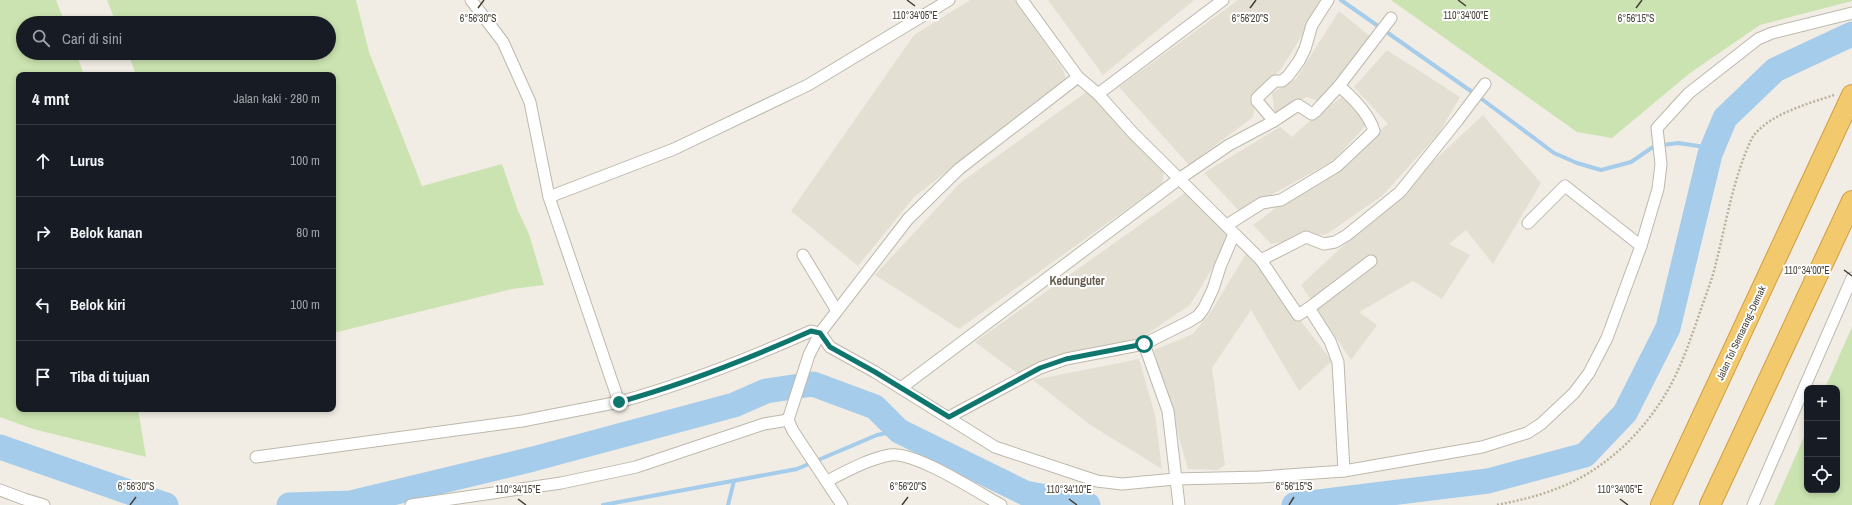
<!DOCTYPE html>
<html lang="id">
<head>
<meta charset="utf-8">
<style>
  body { margin:0; font-family:"Archivo Narrow",sans-serif; background:#20242c; color:#f1f3f6 }
  .controls { position:absolute; right:12px; bottom:12px; display:grid; overflow:hidden; border-radius:8px; box-shadow:0 2px 6px #0003 }
  .controls button { width:36px; height:36px; display:grid; place-items:center; padding:0; border:0; border-bottom:1px solid #363941; background:#171b24; color:#f1f3f6; font:20px sans-serif }
  .stop { position:absolute; width:12px; height:12px; margin:-9px; border:3px solid #0f766e; border-radius:50%; background:#fff }
  .stop.end { background:#0f766e; border-color:#fff; box-shadow:0 1px 4px #0008 }
  .list { margin:0; padding:0; list-style:none }
  h2 { display:flex; justify-content:space-between; align-items:center; height:52px; margin:0; padding:0 16px; font-size:17px }
  h2 small { font-size:13px; font-weight:400; color:#9ea1a6 }
  .list li { display:grid; grid-template-columns:26px 1fr auto; gap:12px; align-items:center; box-sizing:border-box; height:72px; padding:0 16px; border-top:1px solid #363941 }
  .list b { display:block; font-size:15px; white-space:nowrap }
  .list em { font-size:13px; font-style:normal; color:#9ea1a6 }
  .icon { flex:none; width:22px; height:22px; fill:none; stroke:currentColor; stroke-width:2; stroke-linecap:round; stroke-linejoin:round }
  .map { position:relative; flex:none; width:1852px; height:505px; overflow:hidden }
  .search { position:absolute; background:#171b24; box-shadow:0 2px 6px #0003; left:16px; top:16px; width:320px; height:44px; display:flex; align-items:center; gap:10px; box-sizing:border-box; padding:0 14px; border-radius:22px; color:#9ea1a6; font-size:15px }
  .panel { position:absolute; background:#171b24; box-shadow:0 2px 6px #0003; left:16px; top:72px; width:320px; height:340px; border-radius:8px }
  .map>svg:first-child { display:block }
  .residential { fill:#e4dfd3 }
  .green { fill:#cbe3b0 }
  .lines { fill:none; stroke-linecap:round; stroke-linejoin:round }
  .stream { stroke:#a5ccea; stroke-width:4 }
  .river { stroke:#a5ccea; stroke-width:25 }
  .minor-casing { stroke:#beb8ab; stroke-width:13 }
  .motorway-casing { stroke:#d19d3f; stroke-width:22 }
  .path { stroke:#bcb19b; stroke-width:2.5; stroke-dasharray:2 2; stroke-linecap:butt }
  .minor { stroke:#fff; stroke-width:11 }
  .motorway { stroke:#f3c96e; stroke-width:20 }
  .route { stroke:#0f766e; stroke-width:5 }
  .ticks { fill:none; stroke:#433e35; stroke-width:1.5 }
  .labels { text-anchor:middle; dominant-baseline:central; stroke-width:4; stroke-linejoin:round; paint-order:stroke }
  .street-label { font-size:10px; fill:#433e35; stroke:#fff }
  .quarter-label { font-size:12px; font-weight:bold; fill:#655c4d; stroke:#fff }
  .ticks-label { font-size:10px; text-anchor:middle; fill:#433e35; stroke:#fff; stroke-width:4; stroke-linejoin:round; paint-order:stroke }
</style>
</head>
<body>
<div class="map">
<svg width="1852" height="505" viewBox="0 0 1852 505">
  <rect width="100%" height="100%" fill="#f1ede5"/>
  <g class="residential">
    <polygon points="970,0 1015,0 1063,69 1066,79 914,197 858,266 791,211 914,35"/>
    <polygon points="1048,0 1194,0 1103,75"/>
    <polygon points="1238,0 1321,0 1323,2 1281,69 1257,91 1253,117 1189,165 1119,87"/>
    <polygon points="1339,11 1371,37 1321,102 1307,97 1275,114 1272,93 1296,79"/>
    <polygon points="1387,50 1460,97 1439,133 1383,195 1327,234 1271,244 1253,225 1388,124 1354,87"/>
    <polygon points="1089,90 1164,171 1162,184 959,329 875,275 960,183"/>
    <polygon points="1350,91 1371,120 1333,161 1240,212 1204,173 1280,127 1292,137 1313,118"/>
    <polygon points="1483,115 1541,183 1493,264 1466,230 1449,244 1470,255 1442,299 1413,281 1359,312 1377,325 1351,360 1301,285"/>
    <polygon points="1189,190 1231,238 1190,305 1144,336 1017,373 975,342"/>
    <polygon points="1247,252 1332,361 1299,391 1251,310 1212,368 1225,465 1218,470 1188,469 1154,350 1193,334 1212,310"/>
    <polygon points="1139,359 1155,415 1162,469 1089,424 1033,380"/>
  </g>
  <g class="green">
    <polygon points="0,0 56,0 65,23 23,23 23,53 76,53 84,75 19,75 19,409 138,409 146,457 33,429 0,417"/>
    <polygon points="107,0 356,0 369,52 422,186 502,164 518,211 529,234 544,285 512,289 333,333 333,75 136,75 128,53 329,53 329,23 116,23"/>
    <polygon points="1391,0 1852,0 1852,1 1760,25 1690,73 1612,138 1577,132"/>
    <polygon points="1852,327 1852,505 1774,505 1807,430 1807,490 1837,490 1837,388 1825,388"/>
  </g>
  <g class="lines">
    <g class="stream">
      <polyline points="1341,0 1475,94"/>
      <polyline points="1479,97 1554,153 1577,163 1601,170 1631,162 1653,147"/>
      <polyline points="1663,145 1678,143 1712,148"/>
      <polyline points="603,505 797,469 877,435 899,431"/>
      <polyline points="728,505 734,481"/>
    </g>
    <g class="river">
      <polyline points="0,447 166,505"/>
      <polyline points="289,505 351,503 533,459 734,405 766,391 813,384 875,407 899,431 1025,493 1088,505"/>
      <polyline points="1294,505 1488,481 1585,455 1625,413 1668,328 1710,154 1725,118 1775,70 1852,34"/>
    </g>
    <defs>
      <g id="minor">
        <path d="M471 0 503 42 530 102 549 197 619 402C685 384 748 359 811 331L820 333 830 347 875 372 995 447 1097 481 1122 484 1175 479 1260 477 1344 471 1482 447 1527 433 1541 424 1574 393 1589 373 1607 338 1641 246 1658 189 1661 164 1657 128 1689 93 1758 39 1772 33 1852 13"/>
        <polyline points="1022,0 1078,77 1098,94 1133,133 1261,260 1298,315 1309,308 1330,341 1338,362 1344,471"/>
        <polyline points="1098,94 1223,0"/>
        <polyline points="1274,121 1257,101 1257,98 1275,81 1282,81 1288,76 1299,61 1305,49 1312,25 1328,0"/>
        <polyline points="549,197 674,149 808,85 949,0"/>
        <polyline points="1528,223 1565,186 1641,246"/>
        <path d="M1227 225 1262 203 1281 200 1337 166 1374 131C1369 114 1352 97 1339 86"/>
        <polyline points="803,255 837,311"/>
        <polyline points="1261,260 1306,237 1324,244 1335,242 1347,235 1400,192 1457,121 1485,84"/>
        <polyline points="1309,308 1371,261"/>
        <polyline points="1144,344 1168,411 1179,505"/>
        <polyline points="901,388 1179,179 1229,145 1274,121 1298,105 1312,114 1316,111 1339,86 1391,18"/>
        <polyline points="949,417 1040,368 1066,359 1144,344 1188,322 1198,316 1204,308 1213,289 1220,267 1234,234"/>
        <polyline points="256,457 522,421 619,402"/>
        <path d="M827 481C847 471 868 459 890 455 915 451 977 492 1001 505"/>
        <polyline points="0,490 24,499 44,505"/>
        <polyline points="411,505 561,483 636,467 764,424 788,420"/>
        <polyline points="842,505 793,431 788,420 809,355 820,333 908,219 959,169 1078,77"/>
        <polyline points="1753,505 1852,278"/>
      </g>
      <g id="motorway">
        <polyline points="1661,505 1852,95"/>
        <polyline points="1710,505 1852,201"/>
      </g>
    </defs>
    <use href="#minor" class="minor-casing"/>
    <use href="#motorway" class="motorway-casing"/>
    <path class="path" d="M1497 505C1516 501 1535 497 1553 490 1602 473 1644 433 1669 388 1682 365 1690 340 1699 315 1704 299 1711 283 1715 267 1726 224 1733 178 1752 138 1768 114 1808 104 1834 95"/>
    <use href="#minor" class="minor"/>
    <use href="#motorway" class="motorway"/>
  </g>
  <g class="lines">
    <path class="route" d="M619 402C685 384 748 359 811 331L820 333 830 347 875 372 949 417 1040 368 1066 359 1144 344"/>
  </g>
  <path class="ticks" d="M907 0 915 6M1458 0 1466 6M478 8 484 0M1250 8 1256 0M1636 8 1642 0M1844 270 1852 276M518 499 526 505M1069 499 1077 505M1620 499 1628 505M130 505 136 497M902 505 908 497M1289 505 1294 497"/>
  <g class="labels">
    <g class="street-label">
      <text transform="translate(1741 333) rotate(-65)">Jalan Tol Semarang–Demak</text>
    </g>
    <g class="quarter-label">
      <text x="1077" y="281">Kedunguter</text>
    </g>
  </g>
  <g class="ticks-label">
    <text x="915" y="19">110°34'05"E</text>
    <text x="1466" y="19">110°34'00"E</text>
    <text x="478" y="22">6°56'30"S</text>
    <text x="1250" y="22">6°56'20"S</text>
    <text x="1636" y="22">6°56'15"S</text>
    <text x="1807" y="274">110°34'00"E</text>
    <text x="136" y="490">6°56'30"S</text>
    <text x="908" y="490">6°56'20"S</text>
    <text x="1294" y="490">6°56'15"S</text>
    <text x="518" y="493">110°34'15"E</text>
    <text x="1069" y="493">110°34'10"E</text>
    <text x="1620" y="493">110°34'05"E</text>
  </g>
</svg>
<div class="controls">
<button>+</button>
<button>−</button>
<button><svg class="icon" aria-label="locate" viewBox="0 0 24 24"><circle cx="12" cy="12" r="6"/><path d="M12 2v4M12 18v4M2 12h4M18 12h4"/></svg></button>
</div>
<div class="stop" style="left:1144px;top:344px"></div>
<div class="stop end" style="left:619px;top:402px"></div>
<div class="search"><svg class="icon" aria-label="search" viewBox="0 0 24 24"><circle cx="10" cy="10" r="6"/><path d="M15 15l6 6"/></svg>Cari di sini</div>
<section class="panel">
<h2>4 mnt<small>Jalan kaki · 280 m</small></h2>
<ul class="list">
<li><svg class="icon" aria-label="ahead" viewBox="0 0 24 24"><path d="M12 20V5M6 11l6-6 6 6"/></svg><div><b>Lurus</b></div><em>100 m</em></li>
<li><svg class="icon" aria-label="right" viewBox="0 0 24 24"><path d="M7 20v-9h11M14 6l5 5-5 5"/></svg><div><b>Belok kanan</b></div><em>80 m</em></li>
<li><svg class="icon" aria-label="left" viewBox="0 0 24 24"><path d="M17 20v-9H6M10 6l-5 5 5 5"/></svg><div><b>Belok kiri</b></div><em>100 m</em></li>
<li><svg class="icon" aria-label="arrive" viewBox="0 0 24 24"><path d="M6 21V4h12l-3 4 3 4H6"/></svg><div><b>Tiba di tujuan</b></div></li>
</ul>
</section>
</div>
</body>
</html>
